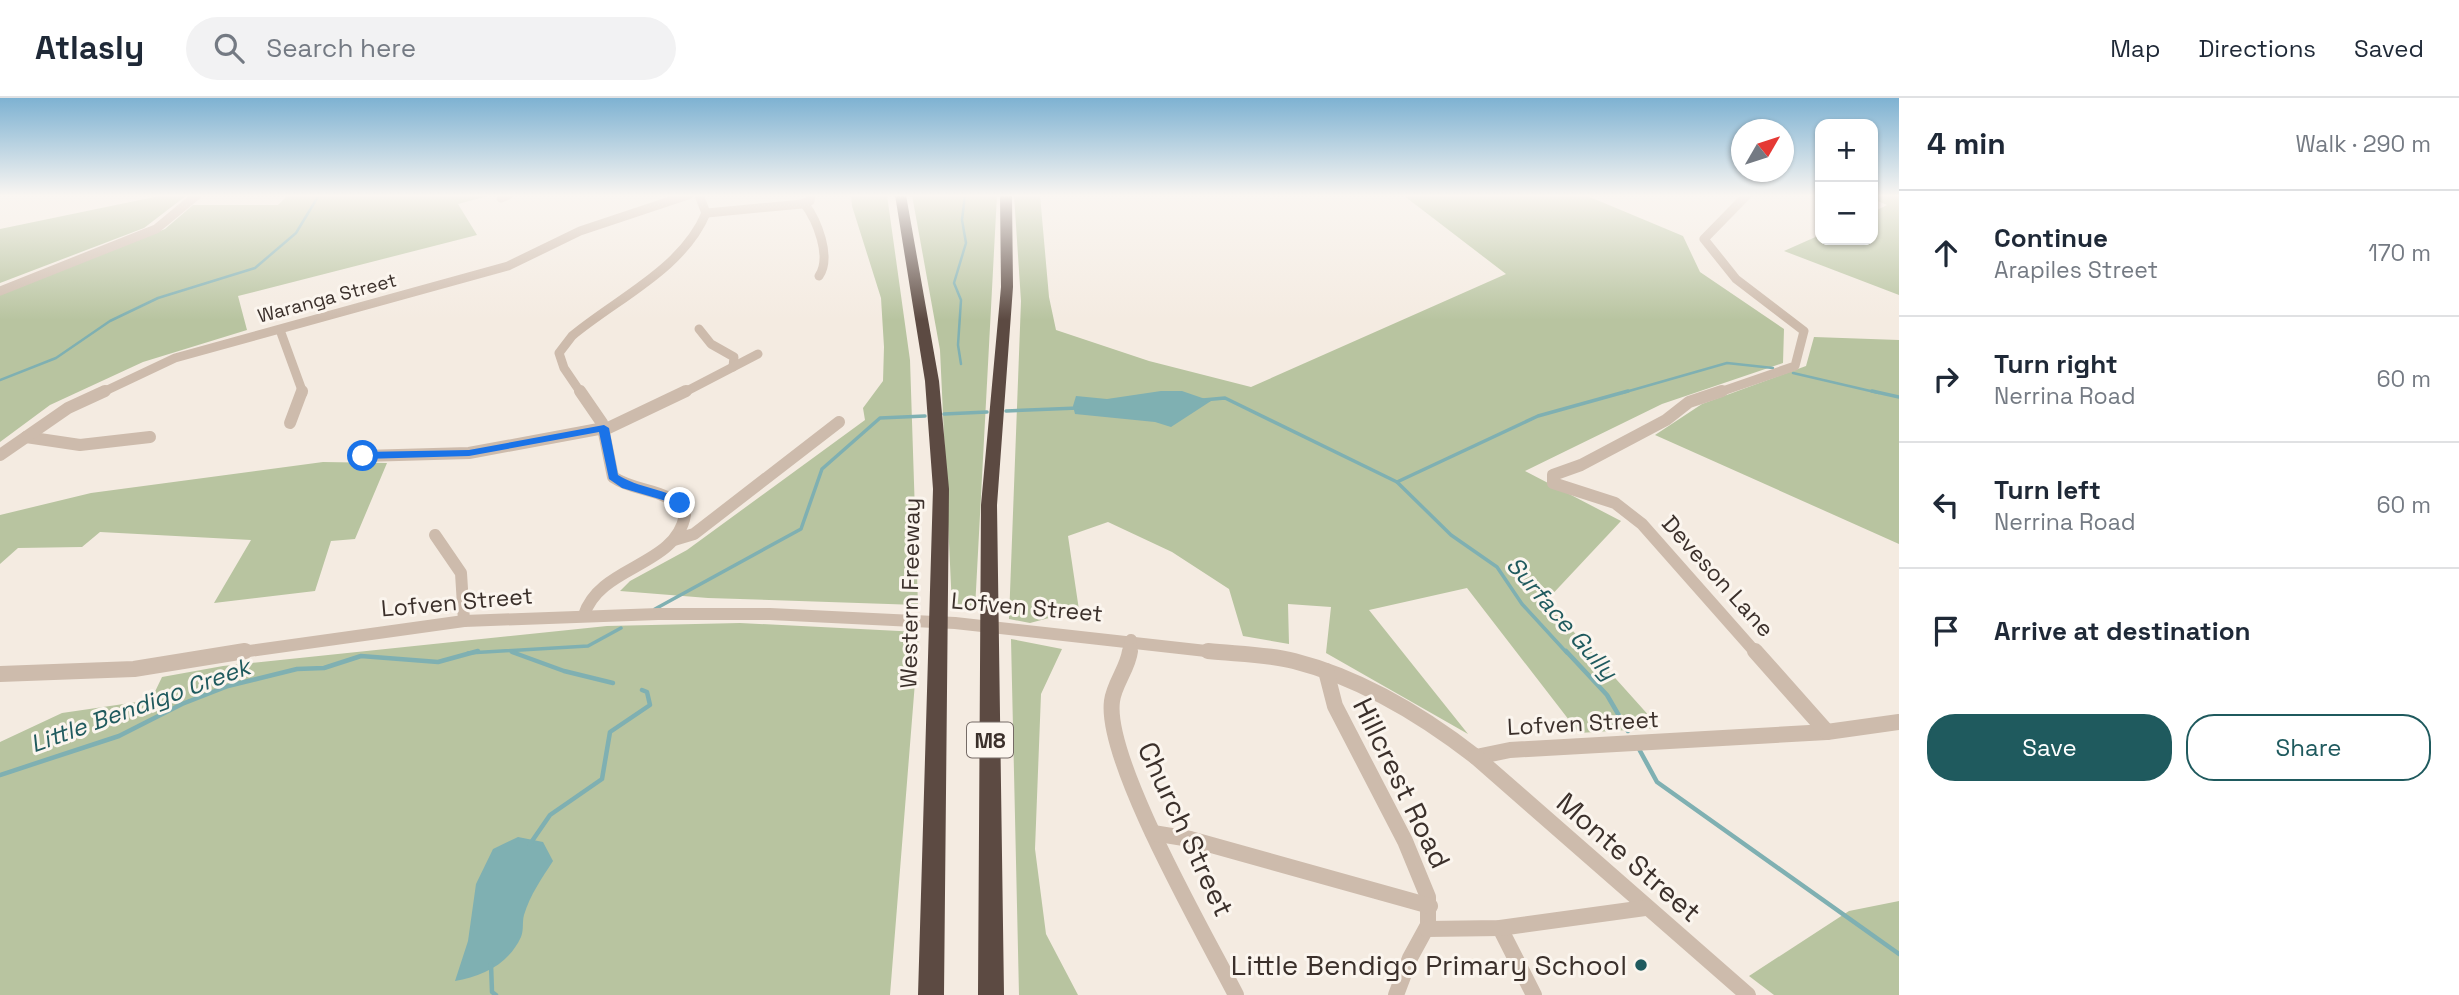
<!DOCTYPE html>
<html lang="en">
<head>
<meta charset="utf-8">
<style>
  body { margin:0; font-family:"Space Grotesk",sans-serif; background:#f2f2f3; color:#1f2937 }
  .controls { position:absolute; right:21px; top:21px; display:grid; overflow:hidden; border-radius:14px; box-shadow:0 2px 5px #0004 }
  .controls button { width:63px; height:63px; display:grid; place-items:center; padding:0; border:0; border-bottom:2px solid #e0e1e3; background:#fff; color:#1f2937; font:35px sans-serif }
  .compass { position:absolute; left:1731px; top:21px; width:63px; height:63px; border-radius:50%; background:#fff; box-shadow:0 2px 5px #0004; rotate:51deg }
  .stop { position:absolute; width:21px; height:21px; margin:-16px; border:5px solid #1a73e8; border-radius:50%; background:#fff }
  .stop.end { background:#1a73e8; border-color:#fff; box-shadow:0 2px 7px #0008 }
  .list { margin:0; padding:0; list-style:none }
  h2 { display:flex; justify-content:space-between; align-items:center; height:91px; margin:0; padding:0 28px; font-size:30px }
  h2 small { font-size:23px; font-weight:400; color:#747a83 }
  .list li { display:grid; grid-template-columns:46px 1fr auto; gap:21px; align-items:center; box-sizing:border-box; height:126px; padding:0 28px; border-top:2px solid #e0e1e3 }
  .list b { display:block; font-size:26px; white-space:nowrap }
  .list p { margin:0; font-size:23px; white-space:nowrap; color:#747a83 }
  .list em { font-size:23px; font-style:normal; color:#747a83 }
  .actions { display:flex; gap:14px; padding:21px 28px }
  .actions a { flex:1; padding:16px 0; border:2px solid #1f5a5e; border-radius:28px; text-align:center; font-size:24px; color:#1f5a5e }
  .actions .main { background:#1f5a5e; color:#fff }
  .icon { flex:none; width:38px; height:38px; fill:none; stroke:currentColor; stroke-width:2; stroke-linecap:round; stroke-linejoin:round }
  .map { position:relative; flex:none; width:1899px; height:897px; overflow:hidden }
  header { display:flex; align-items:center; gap:42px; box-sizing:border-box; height:98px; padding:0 35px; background:#fff; border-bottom:2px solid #e0e1e3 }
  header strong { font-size:33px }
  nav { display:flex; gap:38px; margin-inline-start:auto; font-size:24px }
  .search { width:490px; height:63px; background:#f2f2f3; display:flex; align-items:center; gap:18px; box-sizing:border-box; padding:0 24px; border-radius:38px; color:#747a83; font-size:26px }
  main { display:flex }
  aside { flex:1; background:#fff }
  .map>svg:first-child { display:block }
  .green { fill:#b8c4a0 }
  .water { fill:#7fb0b2 }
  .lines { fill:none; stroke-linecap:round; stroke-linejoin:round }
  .stream-far2 { stroke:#7fb0b2; stroke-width:2.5 }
  .stream-far1 { stroke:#7fb0b2; stroke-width:3.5 }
  .stream { stroke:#7fb0b2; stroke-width:4.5 }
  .minor-far2 { stroke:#cdbbac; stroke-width:9 }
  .minor-far1 { stroke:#cdbbac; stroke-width:12 }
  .minor { stroke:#cdbbac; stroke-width:16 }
  .highway { fill:#5c4a42; fill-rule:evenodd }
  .route { fill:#1a73e8 }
  .poi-dot { fill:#1f5a5e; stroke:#fbf5ee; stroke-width:2.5 }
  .labels { text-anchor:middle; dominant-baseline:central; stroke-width:6; stroke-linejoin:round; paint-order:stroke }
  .far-street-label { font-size:19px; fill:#3b302b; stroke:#fbf5ee }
  .shield { fill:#fbf5ee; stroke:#756b66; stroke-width:2 }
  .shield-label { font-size:21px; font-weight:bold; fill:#3b302b }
  .street-label { font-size:23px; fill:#3b302b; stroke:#fbf5ee }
  .water-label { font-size:24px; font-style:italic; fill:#1f5a5e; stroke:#fbf5ee }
  .near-street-label { font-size:28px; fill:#3b302b; stroke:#fbf5ee }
  .near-poi-label { font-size:28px; fill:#3b302b; stroke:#fbf5ee; text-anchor:end }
</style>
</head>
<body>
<header>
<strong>Atlasly</strong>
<div class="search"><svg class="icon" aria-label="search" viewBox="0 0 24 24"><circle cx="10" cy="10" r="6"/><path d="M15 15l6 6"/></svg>Search here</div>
<nav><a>Map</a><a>Directions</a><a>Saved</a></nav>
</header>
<main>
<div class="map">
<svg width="1899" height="897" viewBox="0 0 1899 897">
  <rect width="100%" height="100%" fill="#f4ebe1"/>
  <g class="green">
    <polygon points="164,97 187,97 144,130 0,185 0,131"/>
    <polygon points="288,97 491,97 458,106 477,137 238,198 247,232 143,264 50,307 0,344 0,196 165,131 193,107 278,107"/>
    <polygon points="851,97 887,97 910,262 918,507 708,500 620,493 630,483 687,452 865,322 863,310 883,283 884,249 881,200 852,108"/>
    <polygon points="912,97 997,97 975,511 952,509 940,252"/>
    <polygon points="1014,97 1040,97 1049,199 1056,232 1149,263 1251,289 1506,176 1403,97 1585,97 1683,138 1700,174 1784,231 1783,265 1662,306 1525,373 1621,423 1546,503 1660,630 1579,635 1467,490 1369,512 1468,636 1326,555 1331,509 1288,506 1289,546 1243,538 1229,491 1172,454 1108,424 1068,438 1079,512 1030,525 1009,521 1021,203"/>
    <polygon points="1873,97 1899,97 1899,197 1784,153 1820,137 1820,142 1873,142 1873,114 1887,107 1873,101"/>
    <polygon points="1814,239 1899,242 1899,446 1655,337 1702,306 1806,268"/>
    <polygon points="323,364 387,365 355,441 331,443 315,493 214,505 251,442 100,434 82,449 18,450 0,466 0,417 91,395"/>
    <polygon points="740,525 919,534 890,897 0,897 0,644 62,615 151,602 162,579 223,568 607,528"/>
    <polygon points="1011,541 1062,551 1041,596 1035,751 1046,836 1078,897 1019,897"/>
    <polygon points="1899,803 1899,897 1774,897 1749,878 1849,813"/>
  </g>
  <g class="water">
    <polygon points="1161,293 1182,293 1211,303 1171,329 1155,324 1075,316 1073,308 1076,298 1107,301"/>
    <path d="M518 739 543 744 553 763C542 780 530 797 524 817 522 824 524 832 521 839 508 867 482 878 455 883L468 843 476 786 493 751Z"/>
  </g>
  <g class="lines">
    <g class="stream-far2">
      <polyline points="961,266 958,247 961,202 954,185 966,145 962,122 965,97"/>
      <polyline points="1793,275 1879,295"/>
      <polyline points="0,282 56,260 110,223 158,200 255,170 296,135 319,97"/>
      <polyline points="1622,295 1727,265 1773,270"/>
    </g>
    <g class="stream-far1">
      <polyline points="1872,293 1899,299"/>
      <polyline points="1203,302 1225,300 1397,384 1538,318 1628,293"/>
      <polyline points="1006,313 1078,310"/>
      <polyline points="944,316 987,314"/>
      <polyline points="1397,384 1451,437 1497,469 1522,506 1567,555"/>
      <polyline points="655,511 801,431 822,371 880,320 925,318"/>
      <polyline points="468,555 588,548 621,530"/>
    </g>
    <g class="stream">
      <polyline points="1566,553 1607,597 1628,633"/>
      <polyline points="512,554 564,573 613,585"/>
      <polyline points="1639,651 1657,684 1899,856"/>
      <polyline points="0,677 119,638 182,606 228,588 297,571 324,570 361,558 438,564 478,553"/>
      <polyline points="530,746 550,717 602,681 610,634 650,607 647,594 642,592"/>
      <polyline points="491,866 492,894 496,897"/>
    </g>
    <g class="minor-far2">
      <polyline points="501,100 508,97"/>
      <path d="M804 105C817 122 832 159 819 178"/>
      <polyline points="707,115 802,106 810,103 811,97"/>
      <polyline points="0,193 156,131 197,97"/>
      <polyline points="699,231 711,246 734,259 733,269"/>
      <polyline points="280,232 303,295"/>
      <polyline points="101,295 175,260 508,168 580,133 688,97"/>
      <path d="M581 295 564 270 559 255 572 238C616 201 683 171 706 115L699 97"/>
      <polyline points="683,295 758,256"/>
      <polyline points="1717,295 1795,268 1804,233 1736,181 1704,141 1747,97"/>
    </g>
    <g class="minor-far1">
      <path d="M580 293 602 325 613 379C638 396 669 388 685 417 676 469 600 467 584 517"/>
      <polyline points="1722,293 1689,304 1666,322 1581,367 1553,377 1553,385 1615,405 1642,426 1756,555"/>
      <polyline points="290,325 302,293"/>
      <polyline points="604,332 686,293"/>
      <polyline points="26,339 80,347 150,339"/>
      <polyline points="0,357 68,310 105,293"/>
      <polyline points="363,358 469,355 604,330"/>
      <polyline points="435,437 461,475 464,523"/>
      <polyline points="674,442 694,436 839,324"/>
      <polyline points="235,555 464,523 658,516 770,516 955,525 1224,555"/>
      <polyline points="1130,555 1131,542"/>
    </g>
    <g class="minor">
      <path d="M1130 553C1128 570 1114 586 1112 603 1104 662 1206 838 1236 897"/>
      <path d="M1208 553C1236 556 1267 556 1294 563 1361 580 1422 617 1476 659L1510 652 1827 634 1899 624"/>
      <polyline points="1755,553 1827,634"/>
      <polyline points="1326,573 1335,608 1405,743 1428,799 1428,827 1410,860 1396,897"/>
      <polyline points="0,576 134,571 245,553"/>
      <polyline points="1476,659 1748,897"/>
      <polyline points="1153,735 1190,741 1430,808"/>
      <polyline points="1500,830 1534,897"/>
      <polyline points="1427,831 1500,830 1645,810"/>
    </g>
    <g class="highway">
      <polygon points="895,97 906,97 939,283 949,391 944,897 918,897 933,391 925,283"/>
      <polygon points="1000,97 1012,97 1013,189 997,407 1004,897 978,897 981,407 1001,189"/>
    </g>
  </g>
  <linearGradient id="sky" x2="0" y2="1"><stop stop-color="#7eb2d2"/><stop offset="0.44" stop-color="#faf6f2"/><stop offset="1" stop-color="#faf6f2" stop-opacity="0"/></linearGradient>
  <rect width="1899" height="222" fill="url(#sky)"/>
  <path class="route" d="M604 327 609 330 618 377C638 390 663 390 683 403V408L622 390 609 381 599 334 469 358 363 361 358 358 363 354 469 352Z"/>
  <circle class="poi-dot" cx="1641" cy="867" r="7"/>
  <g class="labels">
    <g class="far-street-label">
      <text transform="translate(327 200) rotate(-15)">Waranga Street</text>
    </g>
    <rect class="shield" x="967" y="624.5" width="46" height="35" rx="5"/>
    <g class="shield-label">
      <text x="990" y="642">M8</text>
    </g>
    <g class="street-label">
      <text transform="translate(1718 478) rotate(48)">Deveson Lane</text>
      <text transform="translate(910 495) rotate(-89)">Western Freeway</text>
      <text transform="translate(457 504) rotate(-5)">Lofven Street</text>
      <text transform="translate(1027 509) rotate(5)">Lofven Street</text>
      <text transform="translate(1583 625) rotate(-3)">Lofven Street</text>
    </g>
    <g class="water-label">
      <text transform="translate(1562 520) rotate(49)">Surface Gully</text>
      <text transform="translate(140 607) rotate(-20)">Little Bendigo Creek</text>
    </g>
    <g class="near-street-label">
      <text transform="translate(1402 685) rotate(64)">Hillcrest Road</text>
      <text transform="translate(1186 731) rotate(65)">Church Street</text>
      <text transform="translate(1629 759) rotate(41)">Monte Street</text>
    </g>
    <g class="near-poi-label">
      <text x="1627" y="867">Little Bendigo Primary School</text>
    </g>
  </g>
</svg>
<div class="controls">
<button>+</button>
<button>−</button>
</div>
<svg class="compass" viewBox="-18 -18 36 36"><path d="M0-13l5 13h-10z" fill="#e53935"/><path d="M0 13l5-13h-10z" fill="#747a83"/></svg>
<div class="stop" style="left:363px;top:358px"></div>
<div class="stop end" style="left:680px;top:405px"></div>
</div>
<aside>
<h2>4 min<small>Walk · 290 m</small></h2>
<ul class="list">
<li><svg class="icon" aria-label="ahead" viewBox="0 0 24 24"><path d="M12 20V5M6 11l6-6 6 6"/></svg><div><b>Continue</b><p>Arapiles Street</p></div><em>170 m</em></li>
<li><svg class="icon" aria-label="right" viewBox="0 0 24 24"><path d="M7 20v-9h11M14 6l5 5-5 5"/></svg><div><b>Turn right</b><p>Nerrina Road</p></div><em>60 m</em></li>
<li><svg class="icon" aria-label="left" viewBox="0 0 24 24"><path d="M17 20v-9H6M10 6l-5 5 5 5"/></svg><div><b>Turn left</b><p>Nerrina Road</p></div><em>60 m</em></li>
<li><svg class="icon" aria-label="arrive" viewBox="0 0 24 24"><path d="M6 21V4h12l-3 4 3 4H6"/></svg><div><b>Arrive at destination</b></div></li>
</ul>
<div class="actions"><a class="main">Save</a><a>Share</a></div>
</aside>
</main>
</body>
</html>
